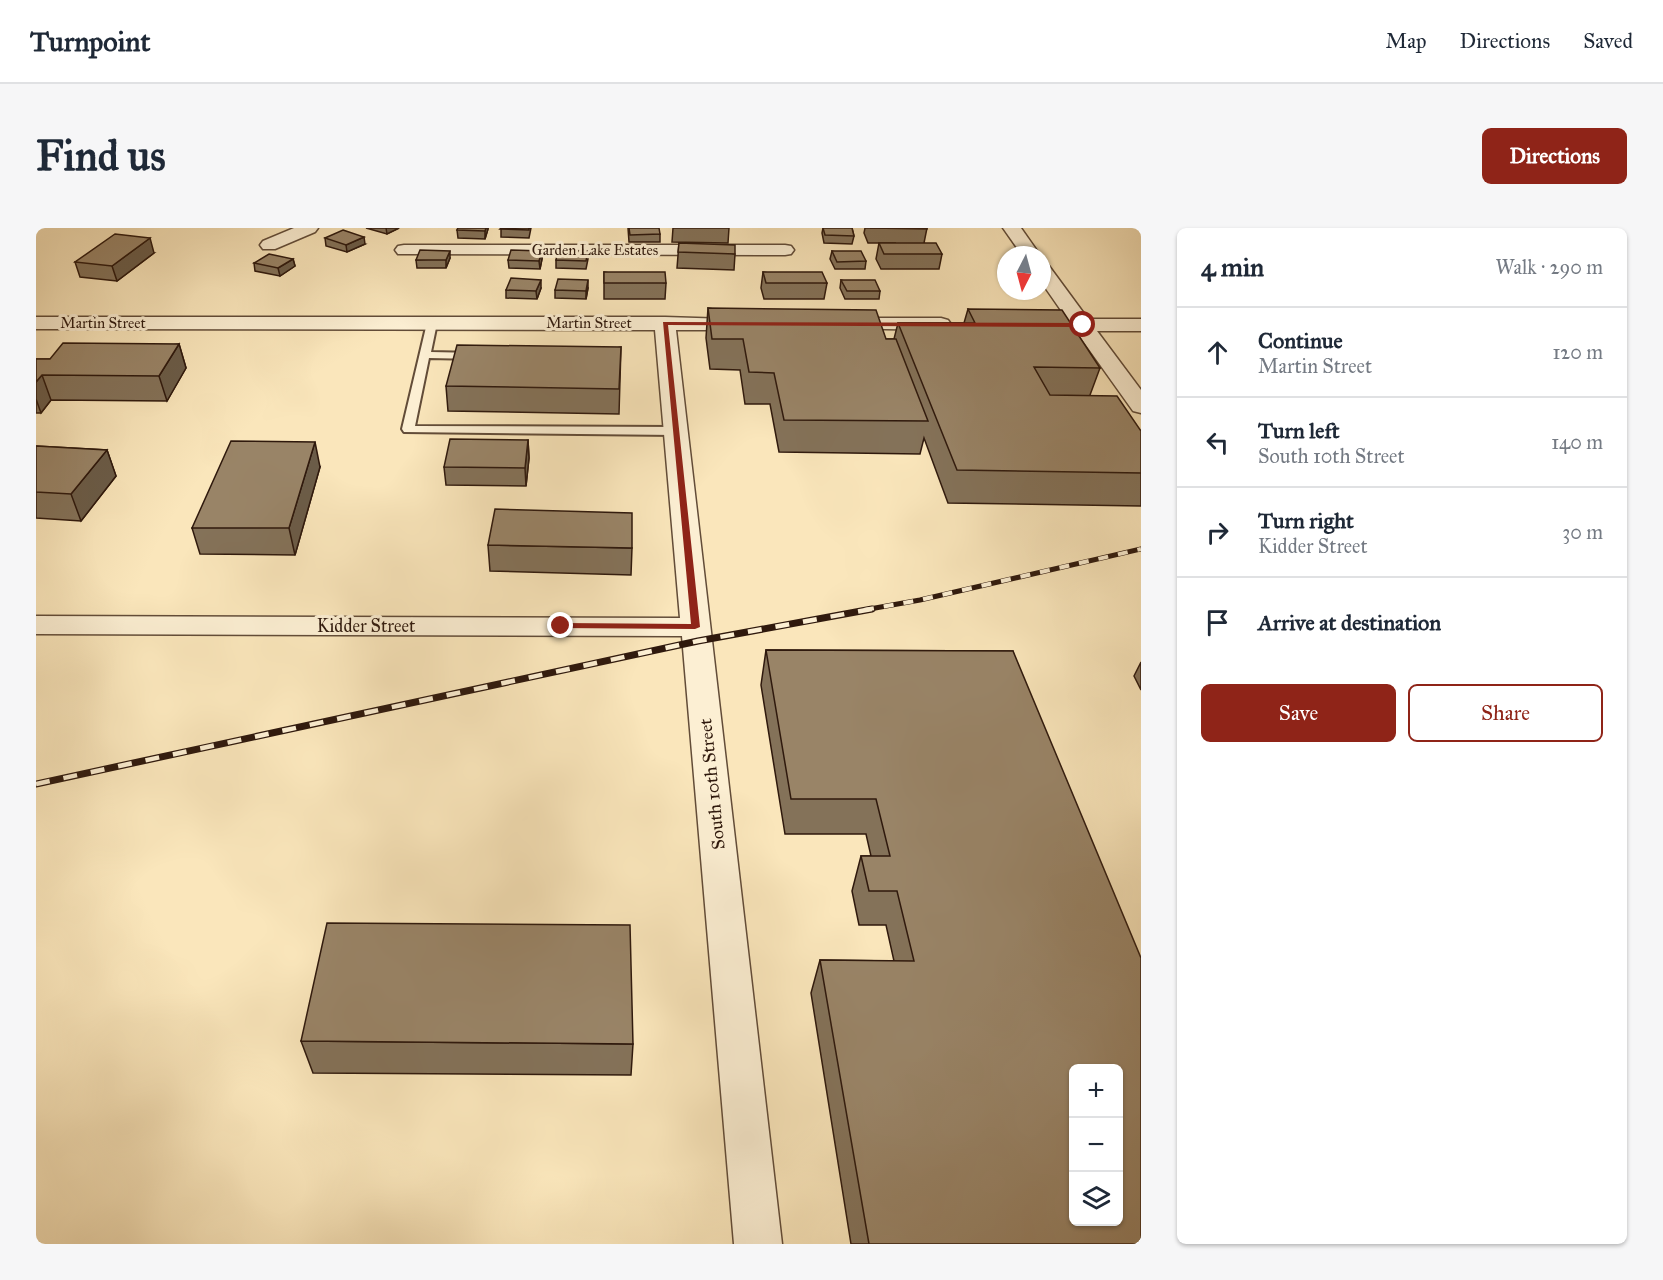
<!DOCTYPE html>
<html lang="en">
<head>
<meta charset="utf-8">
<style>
  body { margin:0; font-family:"IM FELL Great Primer",serif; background:#f6f6f7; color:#1f2937 }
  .controls { position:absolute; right:18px; bottom:18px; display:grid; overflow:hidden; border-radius:9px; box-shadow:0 2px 4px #0004 }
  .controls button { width:54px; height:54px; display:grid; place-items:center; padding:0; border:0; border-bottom:2px solid #e0e1e3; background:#fff; color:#1f2937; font:30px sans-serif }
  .compass { position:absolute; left:961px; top:18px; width:54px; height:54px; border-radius:50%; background:#fff; box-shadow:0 2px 4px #0004; rotate:186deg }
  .stop { position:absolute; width:18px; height:18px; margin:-14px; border:4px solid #8f2418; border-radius:50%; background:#fff }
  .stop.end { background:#8f2418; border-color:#fff; box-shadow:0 2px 6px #0008 }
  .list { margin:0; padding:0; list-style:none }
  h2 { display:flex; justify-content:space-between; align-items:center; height:78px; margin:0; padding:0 24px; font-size:26px }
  h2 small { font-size:20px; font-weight:400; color:#747a83 }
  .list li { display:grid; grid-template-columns:39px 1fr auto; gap:18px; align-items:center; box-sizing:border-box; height:90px; padding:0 24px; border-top:2px solid #e0e1e3 }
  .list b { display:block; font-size:22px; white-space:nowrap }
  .list p { margin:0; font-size:20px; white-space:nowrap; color:#747a83 }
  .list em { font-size:20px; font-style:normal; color:#747a83 }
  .actions { display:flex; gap:12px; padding:18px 24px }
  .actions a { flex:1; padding:14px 0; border:2px solid #8f2418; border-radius:9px; text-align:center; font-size:21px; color:#8f2418 }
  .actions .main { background:#8f2418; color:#fff }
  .icon { flex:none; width:33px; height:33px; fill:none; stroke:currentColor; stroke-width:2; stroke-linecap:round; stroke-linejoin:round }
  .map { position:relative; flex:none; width:1105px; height:1016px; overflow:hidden; border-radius:9px }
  header { display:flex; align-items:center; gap:36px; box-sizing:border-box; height:84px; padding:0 30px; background:#fff; border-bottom:2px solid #e0e1e3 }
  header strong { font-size:28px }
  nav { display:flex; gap:33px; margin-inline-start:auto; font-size:21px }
  .intro { display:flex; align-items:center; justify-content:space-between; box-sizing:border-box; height:144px; padding:0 36px }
  h1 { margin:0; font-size:42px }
  .button { padding:15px 27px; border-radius:9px; background:#8f2418; color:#fff; font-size:21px; font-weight:700 }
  main { display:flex; gap:36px; padding:0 36px }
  aside { flex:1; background:#fff; border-radius:9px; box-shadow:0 2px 4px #0004 }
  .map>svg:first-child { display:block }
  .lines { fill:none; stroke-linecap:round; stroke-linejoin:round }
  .lane-casing { stroke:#624c38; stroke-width:4 }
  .street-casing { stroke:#624c38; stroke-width:3 }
  .lane { fill:#fcefd3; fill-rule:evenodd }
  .street { fill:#fcefd3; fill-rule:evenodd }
  .rail-far1-casing { stroke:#2f190d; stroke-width:5 }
  .rail-casing { stroke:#2f190d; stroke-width:7 }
  .rail-far1 { stroke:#fcefd3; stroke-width:4; stroke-dasharray:10; stroke-linecap:butt }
  .rail { stroke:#fcefd3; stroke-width:4.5; stroke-dasharray:14; stroke-linecap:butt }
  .wall { fill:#847259; stroke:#2f190d; stroke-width:1.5 }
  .shaded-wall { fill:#6b5c48; stroke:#2f190d; stroke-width:1.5 }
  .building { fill:#998467; stroke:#2f190d; stroke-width:1.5; fill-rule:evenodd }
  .route { fill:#8f2418 }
  .labels { text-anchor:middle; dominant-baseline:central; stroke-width:6; stroke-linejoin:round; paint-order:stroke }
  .far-street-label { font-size:15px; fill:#2f190d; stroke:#fcefd3 }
  .street-label { font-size:18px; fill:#2f190d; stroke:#fcefd3 }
</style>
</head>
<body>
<header>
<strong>Turnpoint</strong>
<nav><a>Map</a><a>Directions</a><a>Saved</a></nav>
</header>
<div class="intro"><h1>Find us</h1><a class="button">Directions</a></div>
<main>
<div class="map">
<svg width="1105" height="1016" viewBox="0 0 1105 1016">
  <rect width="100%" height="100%" fill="#fae6bb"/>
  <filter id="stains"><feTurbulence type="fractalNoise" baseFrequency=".00333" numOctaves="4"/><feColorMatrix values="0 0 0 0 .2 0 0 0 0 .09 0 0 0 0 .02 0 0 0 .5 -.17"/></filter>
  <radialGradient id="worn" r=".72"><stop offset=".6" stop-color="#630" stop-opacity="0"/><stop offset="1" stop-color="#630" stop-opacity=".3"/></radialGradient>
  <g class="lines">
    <defs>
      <polygon id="lane" points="396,92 401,95 395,124 440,125 445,128 440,131 393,130 379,198 639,199 645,203 639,207 368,204 366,201 391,95"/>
      <g id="street">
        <polygon points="258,0 282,0 279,4 239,21 227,21 224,17 227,13"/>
        <polygon points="967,0 985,0 1004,27 986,27"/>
        <polygon points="368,17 749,17 755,18 758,22 755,26 749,27 362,26 359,22 362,18"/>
        <polygon points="1006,36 1013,38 1052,91 1105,91 1105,103 1061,103 1105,162 1105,185 1097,183 1040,103 990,103 983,101 980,97 983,93 1031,91 1006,55"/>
        <polygon points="0,89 629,89 723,92 726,96 723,100 716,102 640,102 746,1016 698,1016 646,408 0,406 0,388 644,390 619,102 0,101"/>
        <polygon points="801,90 905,90 912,92 915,96 912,100 905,102 794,100 791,96 794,92"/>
      </g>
    </defs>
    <use href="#lane" class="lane-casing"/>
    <use href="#street" class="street-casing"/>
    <use href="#lane" class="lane"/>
    <use href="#street" class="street"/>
    <defs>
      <polyline id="rail-far1" points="828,382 884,372 1105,321"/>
      <polyline id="rail" points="0,556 662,413 836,381"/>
    </defs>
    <use href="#rail-far1" class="rail-far1-casing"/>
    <use href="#rail" class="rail-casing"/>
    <use href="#rail-far1" class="rail-far1"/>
    <use href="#rail" class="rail"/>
  </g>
  <g class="wall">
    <polygon points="330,0 363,0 351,6"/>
    <polygon points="422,0 452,0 452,1 449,11 422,10 421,2"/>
    <polygon points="465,0 495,0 493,10 465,9"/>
    <polygon points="592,0 624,6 624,14 593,14"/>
    <polygon points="637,0 693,0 692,15 636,14"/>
    <polygon points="787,0 816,0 818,8 816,16 788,15 786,5"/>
    <polygon points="829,0 891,0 888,15 906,26 903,41 845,41 840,31 843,15 860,15 832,15 828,5"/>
    <polygon points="289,10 329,16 311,24 290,18"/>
    <polygon points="643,15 699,26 698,42 641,40"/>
    <polygon points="506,23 506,31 504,41 473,40 472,32"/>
    <polygon points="796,23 830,33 829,41 799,41 794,31"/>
    <polygon points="118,25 81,53 44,49 39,34"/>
    <polygon points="414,30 410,40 381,40 380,32"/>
    <polygon points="257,31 259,38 244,48 219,43 218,35"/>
    <polygon points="552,31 550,41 520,40 520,32"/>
    <polygon points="568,44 630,55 629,71 568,71"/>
    <polygon points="727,44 791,55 788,71 728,71 725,60"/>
    <polygon points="805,52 844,63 843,71 809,71 804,60"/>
    <polygon points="505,60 501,71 470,70 470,62"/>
    <polygon points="552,60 550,71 519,70 519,62"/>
    <polygon points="672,80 850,111 858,111 862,95 928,95 932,81 1064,140 1054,167 1105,203 1105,278 912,275 888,210 884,226 743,224 734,176 709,176 704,142 674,141 670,110"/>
    <polygon points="143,116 150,140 131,173 15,172 5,185 0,185 0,131 14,131"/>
    <polygon points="585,119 583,186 412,183 410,158"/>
    <polygon points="492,212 493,230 490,258 410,257 408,239"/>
    <polygon points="0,218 71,222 80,248 45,293 0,290"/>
    <polygon points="284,239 259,327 164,326 156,300"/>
    <polygon points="452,317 596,320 595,347 454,343"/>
    <polygon points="730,422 977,423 1105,1016 815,1016 775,765 784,732 858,733 850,697 823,697 816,663 825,628 835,628 830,606 749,606 725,457"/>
    <polygon points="1105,434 1105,462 1098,448"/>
    <polygon points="265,813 597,816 595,847 277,845"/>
  </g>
  <g class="shaded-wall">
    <polygon points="350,0 363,0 351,6"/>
    <polygon points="450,0 452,0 452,1 449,11 449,3"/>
    <polygon points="328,9 329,16 311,24 310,17"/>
    <polygon points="114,10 118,25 81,53 76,38"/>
    <polygon points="414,23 414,30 410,40 410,32"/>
    <polygon points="506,23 506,31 504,41 503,33"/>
    <polygon points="257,31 259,38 244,48 242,40"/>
    <polygon points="505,52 505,60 501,71 500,63"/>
    <polygon points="552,52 552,60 550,71 550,63"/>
    <polygon points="143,116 150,140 131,173 123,148"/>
    <polygon points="6,147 15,172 5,185 0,171 0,154"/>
    <polygon points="492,212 493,230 490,258 489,240"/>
    <polygon points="279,214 284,239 259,327 253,300"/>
    <polygon points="71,222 80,248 45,293 35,266"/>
  </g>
  <g class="building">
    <polygon points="422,0 450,0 449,3 421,2"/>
    <polygon points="465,0 493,0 493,2 464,1"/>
    <polygon points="593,0 623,0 624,6 594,7"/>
    <polygon points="787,0 816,0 818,8 789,7"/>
    <polygon points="834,0 891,0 891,1 835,0"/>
    <polygon points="307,2 328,9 310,17 289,10"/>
    <polygon points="79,6 114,10 76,38 39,34"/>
    <polygon points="643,15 699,17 699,26 642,24"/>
    <polygon points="843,15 900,15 906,26 848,26"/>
    <polygon points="384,22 414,23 410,32 380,32"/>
    <polygon points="475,22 506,23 503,33 472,32"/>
    <polygon points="522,22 552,23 550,33 520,32"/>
    <polygon points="796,23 825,23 830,33 801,34"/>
    <polygon points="233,26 257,31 242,40 218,35"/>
    <polygon points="568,44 629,44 630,55 568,55"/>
    <polygon points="727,44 786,44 791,55 730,55"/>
    <polygon points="475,50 505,52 500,63 470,62"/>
    <polygon points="522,51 552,52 550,63 519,62"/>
    <polygon points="805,52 839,52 844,63 811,63"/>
    <polygon points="672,80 840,82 850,111 860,111 892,193 748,192 738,145 713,144 707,111 676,111"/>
    <polygon points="932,81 1026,82 1064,140 998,139 1014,167 1081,168 1105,203 1105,245 921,242 862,95 939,95"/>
    <polygon points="27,115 143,116 123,148 6,147 0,154 0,131 14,131"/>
    <polygon points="421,117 585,119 583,161 410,158"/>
    <polygon points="414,211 492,212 489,240 408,239"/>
    <polygon points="195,213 279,214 253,300 156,300"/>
    <polygon points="0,218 71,222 35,266 0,264"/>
    <polygon points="459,281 596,285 596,320 452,317"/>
    <path d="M730 422 977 423 1105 730V1016H833L784 732 878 733 861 663H833L825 628H854L840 571H755ZM1038 840H1083V993H1038Z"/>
    <polygon points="291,695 594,697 597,816 265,813"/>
  </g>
  <polygon class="route" points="627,94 1047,95 1050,97 1047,99 632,97 664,399 659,401 522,400 522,396 525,395 655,396"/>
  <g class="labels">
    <g class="far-street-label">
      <text x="559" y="22">Garden Lake Estates</text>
      <text x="67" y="95">Martin Street</text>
      <text x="553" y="95">Martin Street</text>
    </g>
    <g class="street-label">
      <text x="330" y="398">Kidder Street</text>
      <text transform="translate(676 556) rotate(-96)">South 10th Street</text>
    </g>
  </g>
  <rect width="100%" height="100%" filter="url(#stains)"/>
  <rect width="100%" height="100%" fill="url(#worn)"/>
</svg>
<div class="controls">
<button>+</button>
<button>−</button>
<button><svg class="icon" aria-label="layers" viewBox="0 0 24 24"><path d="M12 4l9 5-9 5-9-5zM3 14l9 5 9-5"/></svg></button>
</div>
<svg class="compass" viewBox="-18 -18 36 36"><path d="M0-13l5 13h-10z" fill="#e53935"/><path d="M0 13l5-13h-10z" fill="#747a83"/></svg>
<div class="stop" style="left:1047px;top:97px"></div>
<div class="stop end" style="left:525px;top:398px"></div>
</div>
<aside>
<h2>4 min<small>Walk · 290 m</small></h2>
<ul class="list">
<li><svg class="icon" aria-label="ahead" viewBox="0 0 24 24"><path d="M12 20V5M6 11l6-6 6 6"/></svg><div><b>Continue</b><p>Martin Street</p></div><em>120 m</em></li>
<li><svg class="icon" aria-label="left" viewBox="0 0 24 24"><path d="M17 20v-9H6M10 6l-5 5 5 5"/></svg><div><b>Turn left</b><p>South 10th Street</p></div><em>140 m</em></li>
<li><svg class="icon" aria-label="right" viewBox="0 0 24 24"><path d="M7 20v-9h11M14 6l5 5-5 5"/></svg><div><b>Turn right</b><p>Kidder Street</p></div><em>30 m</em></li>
<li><svg class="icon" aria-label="arrive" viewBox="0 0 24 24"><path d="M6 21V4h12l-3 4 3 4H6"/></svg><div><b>Arrive at destination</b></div></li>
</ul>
<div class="actions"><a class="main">Save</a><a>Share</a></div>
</aside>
</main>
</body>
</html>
